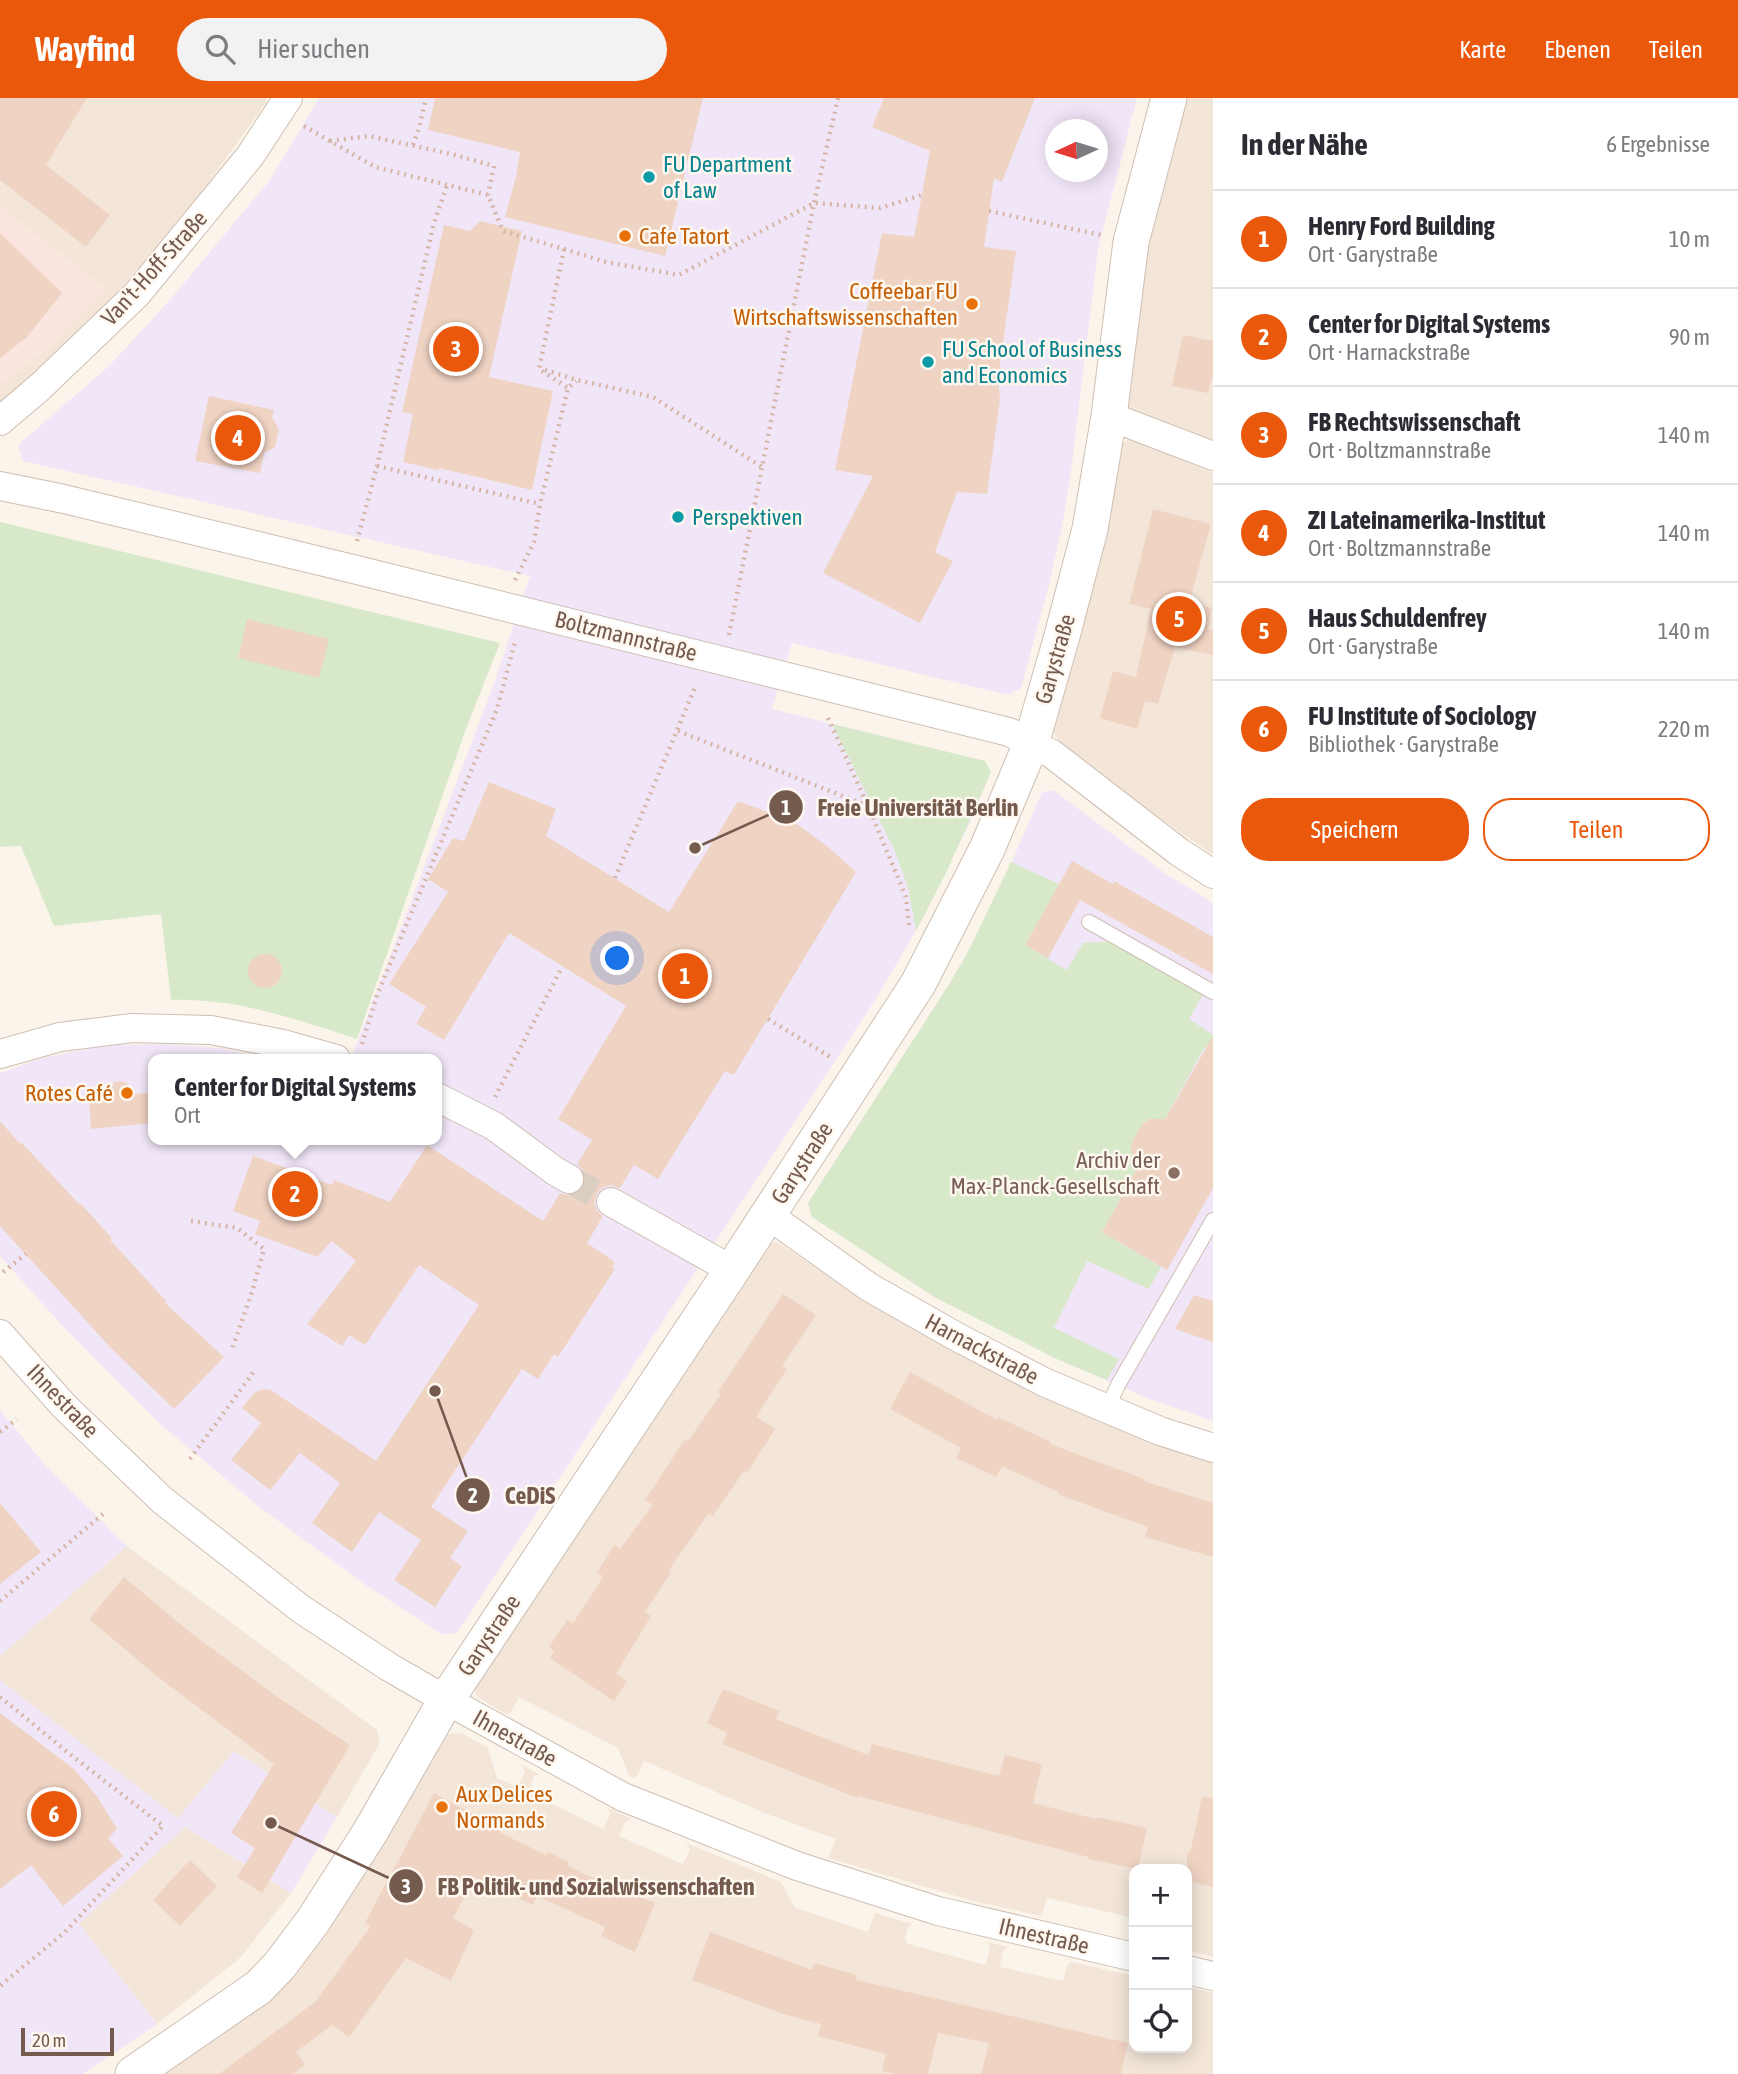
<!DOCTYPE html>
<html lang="de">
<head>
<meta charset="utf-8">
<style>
  body { margin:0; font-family:"Asap Condensed",sans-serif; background:#f2f2f3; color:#2b2b33 }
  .controls { position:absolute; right:21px; bottom:21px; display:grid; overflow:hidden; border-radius:14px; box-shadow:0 4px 18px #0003 }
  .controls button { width:63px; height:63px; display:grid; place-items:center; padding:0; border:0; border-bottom:2px solid #e1e1e2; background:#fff; color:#2b2b33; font:35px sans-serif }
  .compass { position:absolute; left:1045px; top:21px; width:63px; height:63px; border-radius:50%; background:#fff; box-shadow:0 4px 18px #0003; rotate:266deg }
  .scale { position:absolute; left:21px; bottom:18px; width:93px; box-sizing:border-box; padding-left:7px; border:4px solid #755a4e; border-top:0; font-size:19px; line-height:24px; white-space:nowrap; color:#755a4e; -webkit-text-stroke:5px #fef8f0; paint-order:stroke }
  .you { position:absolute; left:618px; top:861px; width:24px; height:24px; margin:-18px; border:5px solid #fff; border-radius:50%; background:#1a73e8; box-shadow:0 0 0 10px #1a73e833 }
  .badge { display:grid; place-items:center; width:46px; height:46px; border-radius:50%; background:#ea580c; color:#fff; font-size:23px; font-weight:700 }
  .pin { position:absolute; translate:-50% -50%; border:4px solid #fff; box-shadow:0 2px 7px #0006 }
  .popup { position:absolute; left:148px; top:956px; width:294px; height:91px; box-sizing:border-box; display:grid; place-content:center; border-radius:14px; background:#fff; filter:drop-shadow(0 2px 5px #0005); font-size:23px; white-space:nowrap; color:#7c7c81 }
  .popup b { font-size:26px; color:#2b2b33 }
  .popup::after { content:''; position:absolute; left:50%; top:100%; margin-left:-14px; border:14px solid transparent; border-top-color:#fff }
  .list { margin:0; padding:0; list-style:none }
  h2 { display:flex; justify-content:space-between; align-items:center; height:91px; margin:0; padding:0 28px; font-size:30px }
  h2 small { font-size:23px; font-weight:400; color:#7c7c81 }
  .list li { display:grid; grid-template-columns:46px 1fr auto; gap:21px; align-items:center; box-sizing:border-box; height:98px; padding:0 28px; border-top:2px solid #e1e1e2 }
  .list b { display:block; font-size:26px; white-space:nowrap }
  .list p { margin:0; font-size:23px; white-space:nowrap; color:#7c7c81 }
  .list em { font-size:23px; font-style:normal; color:#7c7c81 }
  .actions { display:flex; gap:14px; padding:21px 28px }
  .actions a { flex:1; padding:16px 0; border:2px solid #ea580c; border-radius:28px; text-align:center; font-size:24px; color:#ea580c }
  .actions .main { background:#ea580c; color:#fff }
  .icon { flex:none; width:38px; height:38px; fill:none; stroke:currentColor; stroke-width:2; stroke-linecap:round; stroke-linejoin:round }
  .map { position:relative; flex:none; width:1213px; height:1976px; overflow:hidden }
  header { display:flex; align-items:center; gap:42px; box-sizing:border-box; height:98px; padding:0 35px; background:#ea580c; color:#fff }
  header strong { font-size:33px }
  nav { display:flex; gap:38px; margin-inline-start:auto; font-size:24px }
  .search { width:490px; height:63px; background:#f2f2f3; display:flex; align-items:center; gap:18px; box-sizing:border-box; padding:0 24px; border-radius:38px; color:#7c7c81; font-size:26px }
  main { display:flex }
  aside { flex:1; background:#fff }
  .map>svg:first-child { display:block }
  .residential { fill:#f3e6d9 }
  .commercial { fill:#fbe6df }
  .education { fill:#f1e6f8; fill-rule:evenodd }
  .green { fill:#d7e9c9 }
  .building { fill:#efd3c3 }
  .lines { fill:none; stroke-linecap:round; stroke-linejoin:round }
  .minor-tunnel { stroke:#dacec3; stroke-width:28; stroke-dasharray:28 14; stroke-linecap:butt }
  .service-casing { stroke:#cfbeb2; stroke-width:16 }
  .minor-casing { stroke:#cfbeb2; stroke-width:30 }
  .tertiary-casing { stroke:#cfbeb2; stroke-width:37 }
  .path { stroke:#d5b6a6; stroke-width:4.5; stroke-dasharray:2 5; stroke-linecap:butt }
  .service { stroke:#fff; stroke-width:14 }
  .minor { stroke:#fff; stroke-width:28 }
  .tertiary { stroke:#fff; stroke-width:35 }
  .culture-dot { fill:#0f9aa8; stroke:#fef8f0; stroke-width:2.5 }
  .food-dot { fill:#e8710a; stroke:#fef8f0; stroke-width:2.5 }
  .education-dot { fill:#8d6e63; stroke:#fef8f0; stroke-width:2.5 }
  .labels { text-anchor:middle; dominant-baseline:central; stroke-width:5; stroke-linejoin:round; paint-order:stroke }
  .culture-label { font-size:23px; fill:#0d838f; stroke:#fef8f0; text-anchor:start }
  .food-label { font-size:23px; fill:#c56008; stroke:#fef8f0; text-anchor:start }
  .street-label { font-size:23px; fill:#755a4e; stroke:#fef8f0 }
  .education-label { font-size:23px; fill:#785e54; stroke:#fef8f0; text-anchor:end }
  .leader { fill:none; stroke:#755a4e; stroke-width:2.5 }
  .callout-dot { fill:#755a4e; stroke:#fef8f0; stroke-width:2.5 }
  .mark-label { font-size:21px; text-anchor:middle; font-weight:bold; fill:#fff }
  .callout-label { font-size:24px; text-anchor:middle; font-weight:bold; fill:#755a4e; stroke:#fef8f0; stroke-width:5; stroke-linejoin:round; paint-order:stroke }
</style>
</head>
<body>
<header>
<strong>Wayfind</strong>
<div class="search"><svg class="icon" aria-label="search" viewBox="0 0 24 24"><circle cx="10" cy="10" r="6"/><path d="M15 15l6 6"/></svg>Hier suchen</div>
<nav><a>Karte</a><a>Ebenen</a><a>Teilen</a></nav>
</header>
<main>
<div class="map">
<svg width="1213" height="1976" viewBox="0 0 1213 1976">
  <rect width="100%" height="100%" fill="#fbf4ea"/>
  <g class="residential">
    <polygon points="0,0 266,0 266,5 183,120 119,193 0,307"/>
    <polygon points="1182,0 1213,0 1213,349 1129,313 1126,309 1136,190"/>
    <polygon points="1128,342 1136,343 1213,375 1213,757 1130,699 1060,644 1051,631 1080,538 1093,488 1122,345"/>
    <polygon points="770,1144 778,1145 785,1149 861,1201 947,1250 1016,1285 1088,1318 1139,1339 1213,1364 1213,1859 1187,1852 1187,1771 1134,1771 1134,1820 1047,1800 1041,1818 970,1802 828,1760 836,1741 767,1716 644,1663 637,1678 632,1680 629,1678 618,1650 519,1599 510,1616 504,1615 478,1599 475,1594 475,1586"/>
    <polygon points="127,1448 377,1632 380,1645 337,1719 234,1653 178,1721 0,1582 0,1558"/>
    <polygon points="461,1635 488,1650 497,1680 518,1689 525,1674 522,1667 540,1677 534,1678 528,1694 603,1731 610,1717 608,1710 632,1721 625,1724 619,1738 683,1766 690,1752 686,1745 781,1784 794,1809 868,1834 875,1815 912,1826 908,1829 905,1842 908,1846 986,1867 990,1850 987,1844 1008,1849 1003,1853 1000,1869 1063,1883 1067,1867 1071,1864 1134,1878 1134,1950 1187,1950 1187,1889 1213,1895 1213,1976 156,1976 246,1916 446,1636"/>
    <polygon points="185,1729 291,1795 241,1859 157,1926 78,1826"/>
  </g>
  <polygon class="commercial" points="0,108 107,191 50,249 0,287"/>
  <g class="education">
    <path d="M319 0H1137L1098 151 1072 366 1064 417 1051 479 1021 590 1008 597 792 545 772 611 985 663 991 674 970 724 922 822 879 896 457 1535 442 1536 367 1488 258 1408 158 1324 57 1222 0 1158V975L42 960 108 947 166 946 219 950 266 961H153V1042H437V961H351L492 591 530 478 23 363 18 347 109 268 170 202 270 82ZM1056 32H1098V74H1056Z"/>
    <polygon points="1053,692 1166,776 1213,805 1213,1323 1147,1300 1057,1261 936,1200 812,1119 808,1105 950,885 969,852 1006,777 1042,694"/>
    <polygon points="0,1312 46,1368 127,1448 0,1558"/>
    <polygon points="0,1582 178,1720 234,1653 337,1719 291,1795 185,1729 79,1826 157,1926 83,1976 0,1976"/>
  </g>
  <g class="green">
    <path d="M0 424 500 545 467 628 357 941C295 921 237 900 171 902L161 816 54 828 21 748 0 749Z"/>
    <polygon points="832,626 985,663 991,674 946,775 916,833 908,789 894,751"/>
    <polygon points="1011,764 1059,786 1025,847 1067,872 1083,845 1118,843 1205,893 1189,921 1213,937 1213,955 1204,950 1161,1028 1158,1021 1149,1021 1142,1027 1132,1044 1142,1061 1102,1134 1161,1169 1149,1191 1087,1163 1054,1230 1119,1261 1107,1282 1057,1261 936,1200 812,1119 808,1105 950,885 969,852"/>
  </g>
  <g class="building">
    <polygon points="0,0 87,0 46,67 110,117 86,149 0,82"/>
    <polygon points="435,0 703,0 665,158 505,119 516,79 520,54 428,32"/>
    <polygon points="884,0 1035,0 1002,84 994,80 984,149 1016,153 998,280 1000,301 987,396 957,394 935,454 953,463 920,525 823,475 873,378 835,372 882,135 914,139 930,53 872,29"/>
    <polygon points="480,123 522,133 489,279 553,293 532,392 439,370 438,372 403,364 413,316 402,314 444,127 470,133"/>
    <polygon points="0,135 62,195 27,239 0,260"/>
    <polygon points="1183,237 1213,243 1213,275 1208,295 1172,288"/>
    <polygon points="209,298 274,312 272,320 279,331 275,349 264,355 260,375 195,363"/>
    <polygon points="1153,411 1211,426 1189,505 1212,510 1208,531 1213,532 1213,557 1175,549 1158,606 1145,603 1137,631 1100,620 1113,573 1136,579 1151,511 1129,506"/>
    <polygon points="247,521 329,541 319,580 238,560"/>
    <polygon points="489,684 556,711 546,738 669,814 738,703 794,724 827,748 856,774 734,977 725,973 658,1081 634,1067 620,1090 610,1087 603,1089 597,1095 594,1105 597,1113 603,1118 587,1145 615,1164 612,1169 615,1171 558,1259 554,1256 538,1281 522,1271 431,1409 468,1433 450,1460 462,1468 435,1509 394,1482 421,1442 379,1414 352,1454 312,1425 340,1385 300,1355 270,1392 231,1362 261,1325 242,1310 254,1295 263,1291 271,1292 376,1363 479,1207 419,1167 365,1247 349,1237 342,1248 307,1226 356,1163 332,1143 317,1159 255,1136 260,1123 233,1113 253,1058 332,1087 334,1082 390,1104 427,1047 543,1123 560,1095 570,1098 578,1095 583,1090 586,1080 583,1072 577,1066 592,1042 558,1021 626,908 509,835 444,942 416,926 426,909 389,886 448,794 428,781 453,740 464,743"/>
    <polygon points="1072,763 1113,786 1114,783 1213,839 1213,876 1080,802 1048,860 1025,847"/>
    <circle cx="265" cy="873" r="17"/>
    <polygon points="1213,938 1213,1090 1167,1172 1102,1134 1138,1069 1131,1052 1132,1044 1142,1027 1149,1021 1165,1021"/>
    <polygon points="121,983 127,985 136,996 152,994 153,1025 91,1031 89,1000 103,1000 114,984"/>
    <polygon points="0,1023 20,1046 21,1044 79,1106 80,1105 112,1140 110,1142 167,1204 165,1205 224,1259 174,1311 110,1249 0,1128"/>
    <polygon points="783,1196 816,1217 782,1268 787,1271 756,1319 775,1331 747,1375 744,1373 713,1418 708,1416 669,1472 671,1474 645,1514 651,1518 616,1576 627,1583 614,1603 550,1560 554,1553 549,1549 567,1522 573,1525 598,1487 603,1478 597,1475 614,1447 620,1451 653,1407 645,1402 685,1341 688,1343 721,1296 718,1294"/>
    <polygon points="1194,1197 1213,1203 1213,1244 1175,1231"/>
    <polygon points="910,1274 997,1322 998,1319 1051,1344 1050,1346 1144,1381 1143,1383 1213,1405 1213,1459 1145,1439 1148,1429 1057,1396 1058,1394 1002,1368 996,1379 956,1360 961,1350 890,1311"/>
    <polygon points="0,1405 41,1454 0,1486"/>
    <polygon points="124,1479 191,1535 276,1598 350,1647 262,1795 237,1779 255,1750 231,1735 274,1666 158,1579 89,1521"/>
    <polygon points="723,1591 780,1613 776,1620 778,1622 868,1657 872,1646 999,1678 1005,1657 1042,1666 1033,1705 1096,1721 1097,1719 1147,1730 1138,1771 1088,1761 1088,1759 858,1698 858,1700 722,1646 727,1635 707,1625"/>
    <polygon points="0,1615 75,1672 98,1700 117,1731 108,1740 123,1758 63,1808 31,1767 0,1791"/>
    <polygon points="434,1695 501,1731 499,1734 546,1757 548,1754 569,1764 567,1767 582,1775 655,1805 635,1854 601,1838 605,1829 537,1798 533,1807 475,1780 453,1820 474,1832 451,1883 406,1860 349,1939 332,1927 296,1954 305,1967 293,1976 219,1976 315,1904 371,1828 365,1825"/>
    <polygon points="1202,1699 1213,1700 1213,1789 1187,1783 1187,1755 1190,1755"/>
    <polygon points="190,1762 217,1788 180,1828 153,1802"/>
    <polygon points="710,1834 812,1872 814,1865 857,1877 856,1882 1128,1945 1121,1976 981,1976 989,1945 938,1935 928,1976 897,1976 882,1973 886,1956 818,1938 821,1926 786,1917 692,1882"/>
  </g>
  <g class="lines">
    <polyline class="minor-tunnel" points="569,1081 611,1104"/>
    <defs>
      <g id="service">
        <polyline points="1089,824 1213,894"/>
        <polyline points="1107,1311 1118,1287 1213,1122"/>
      </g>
      <g id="minor">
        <polyline points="1109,318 1213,358"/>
        <polyline points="0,323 40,289 137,196 250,58 288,0"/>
        <polyline points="0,388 64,401 353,471 1009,634 1052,656 1179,754 1213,776"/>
        <polyline points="0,956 60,939 132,930 211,932 283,946 336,961"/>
        <polyline points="437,999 494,1028 555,1073 569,1081"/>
        <polyline points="611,1104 732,1172"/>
        <polyline points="768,1117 869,1189 957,1239 1046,1285 1160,1333 1213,1350"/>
        <polyline points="0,1236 64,1308 162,1402 301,1511 389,1569 446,1602 623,1699 797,1768 938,1813 1134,1859"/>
        <polyline points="1187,1872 1213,1878"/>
      </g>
      <polyline id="tertiary" points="133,1976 259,1889 280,1867 313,1823 369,1736 446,1602 732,1172 918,886 987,751 1031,646 1062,538 1090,431 1109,318 1131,144 1169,0"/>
    </defs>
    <use href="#service" class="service-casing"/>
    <use href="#minor" class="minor-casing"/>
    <use href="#tertiary" class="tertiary-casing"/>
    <g class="path">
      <polyline points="304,28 375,69 488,97 503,133 564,151 539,271 568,290"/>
      <polyline points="330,43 369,38 451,56 494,68 488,97"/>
      <polyline points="413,47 419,30 426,0"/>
      <polyline points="989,113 1101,137"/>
      <polyline points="564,151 606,164 679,177 814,105 880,110 922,97"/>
      <polyline points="545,272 577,282 653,299 762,369"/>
      <polyline points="377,368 540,406"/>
      <polyline points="357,443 377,368 434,125 447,87"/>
      <polyline points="515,482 534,444 540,406 568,290 576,283"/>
      <polyline points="729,537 814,105 838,0"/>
      <polyline points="828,620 868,708"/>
      <polyline points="678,633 868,708 906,799 909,828"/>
      <polyline points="615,780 696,587"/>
      <polyline points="768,921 832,960"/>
      <polyline points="362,946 377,897 497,611 515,544"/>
      <polyline points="495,999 562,869"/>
      <polyline points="191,1123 237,1130 264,1151 252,1194 232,1251"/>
      <polyline points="3,1174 26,1156"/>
      <polyline points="0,1334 17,1321"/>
      <polyline points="190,1361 255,1272"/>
      <polyline points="0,1503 103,1416"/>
      <polyline points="0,1599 71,1657 163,1728 65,1834 0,1888"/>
    </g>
    <use href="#service" class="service"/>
    <use href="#minor" class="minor"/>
    <use href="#tertiary" class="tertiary"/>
  </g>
  <g class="culture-dot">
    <circle cx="649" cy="79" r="7"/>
    <circle cx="928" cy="264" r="7"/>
    <circle cx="678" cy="419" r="7"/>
  </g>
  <g class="food-dot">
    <circle cx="625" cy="138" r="7"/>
    <circle cx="972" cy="206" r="7"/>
    <circle cx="127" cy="995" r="7"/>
    <circle cx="442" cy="1709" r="7"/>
  </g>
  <circle class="education-dot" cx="1174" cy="1075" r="7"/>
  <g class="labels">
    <g class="culture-label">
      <text x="663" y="66">FU Department<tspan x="663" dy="26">of Law</tspan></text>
      <text x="942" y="251">FU School of Business<tspan x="942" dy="26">and Economics</tspan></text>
      <text x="692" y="419">Perspektiven</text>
    </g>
    <g class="food-label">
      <text x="639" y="138">Cafe Tatort</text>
      <text x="958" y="193" text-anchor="end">Coffeebar FU<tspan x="958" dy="26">Wirtschaftswissenschaften</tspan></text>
      <text x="113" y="995" text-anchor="end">Rotes Café</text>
      <text x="456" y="1696">Aux Delices<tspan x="456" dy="26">Normands</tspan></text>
    </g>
    <g class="street-label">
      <text transform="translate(154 170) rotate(-48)">Van't-Hoff-Straße</text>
      <text transform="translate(626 538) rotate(14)">Boltzmannstraße</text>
      <text transform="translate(1055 561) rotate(-74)">Garystraße</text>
      <text transform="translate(802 1065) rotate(-57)">Garystraße</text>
      <text transform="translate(982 1251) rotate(28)">Harnackstraße</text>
      <text transform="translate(63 1303) rotate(46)">Ihnestraße</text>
      <text transform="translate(489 1537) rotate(-56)">Garystraße</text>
      <text transform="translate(515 1640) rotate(29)">Ihnestraße</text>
      <text transform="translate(1044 1838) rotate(13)">Ihnestraße</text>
    </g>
    <g class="education-label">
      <text x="1160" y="1062">Archiv der<tspan x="1160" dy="26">Max-Planck-Gesellschaft</tspan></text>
    </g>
  </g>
  <path class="leader" d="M695 750L786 709M435 1293L473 1397M271 1725L406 1788"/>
  <g class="callout-dot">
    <circle cx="695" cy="750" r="7"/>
    <circle cx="435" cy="1293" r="7"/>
    <circle cx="271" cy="1725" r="7"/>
    <circle cx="786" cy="709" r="18"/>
    <circle cx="473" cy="1397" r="18"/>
    <circle cx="406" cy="1788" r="18"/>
  </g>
  <g class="mark-label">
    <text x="786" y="717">1</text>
    <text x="473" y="1405">2</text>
    <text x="406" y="1796">3</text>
  </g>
  <g class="callout-label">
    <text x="918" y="718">Freie Universität Berlin</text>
    <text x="530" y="1406">CeDiS</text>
    <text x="596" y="1797">FB Politik- und Sozialwissenschaften</text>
  </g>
</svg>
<div class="controls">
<button>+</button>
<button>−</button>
<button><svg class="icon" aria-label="locate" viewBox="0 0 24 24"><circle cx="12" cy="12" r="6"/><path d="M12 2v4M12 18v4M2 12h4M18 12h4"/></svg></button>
</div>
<svg class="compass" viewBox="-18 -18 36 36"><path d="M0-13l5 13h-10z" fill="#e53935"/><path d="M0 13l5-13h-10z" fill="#7c7c81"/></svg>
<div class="scale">20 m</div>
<div class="you"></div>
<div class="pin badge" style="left:685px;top:878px">1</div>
<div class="pin badge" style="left:295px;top:1096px">2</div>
<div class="popup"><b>Center for Digital Systems</b>Ort</div>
<div class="pin badge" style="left:456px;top:251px">3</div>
<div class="pin badge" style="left:238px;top:340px">4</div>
<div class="pin badge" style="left:1179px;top:521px">5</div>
<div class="pin badge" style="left:54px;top:1716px">6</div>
</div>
<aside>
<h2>In der Nähe<small>6 Ergebnisse</small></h2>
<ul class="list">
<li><span class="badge">1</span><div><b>Henry Ford Building</b><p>Ort · Garystraße</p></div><em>10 m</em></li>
<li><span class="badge">2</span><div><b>Center for Digital Systems</b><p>Ort · Harnackstraße</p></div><em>90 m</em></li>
<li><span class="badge">3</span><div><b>FB Rechtswissenschaft</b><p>Ort · Boltzmannstraße</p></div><em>140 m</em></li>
<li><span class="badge">4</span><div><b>ZI Lateinamerika-Institut</b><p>Ort · Boltzmannstraße</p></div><em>140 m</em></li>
<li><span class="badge">5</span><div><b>Haus Schuldenfrey</b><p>Ort · Garystraße</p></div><em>140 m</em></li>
<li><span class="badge">6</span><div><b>FU Institute of Sociology</b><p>Bibliothek · Garystraße</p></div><em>220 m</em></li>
</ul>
<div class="actions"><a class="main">Speichern</a><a>Teilen</a></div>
</aside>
</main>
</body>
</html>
